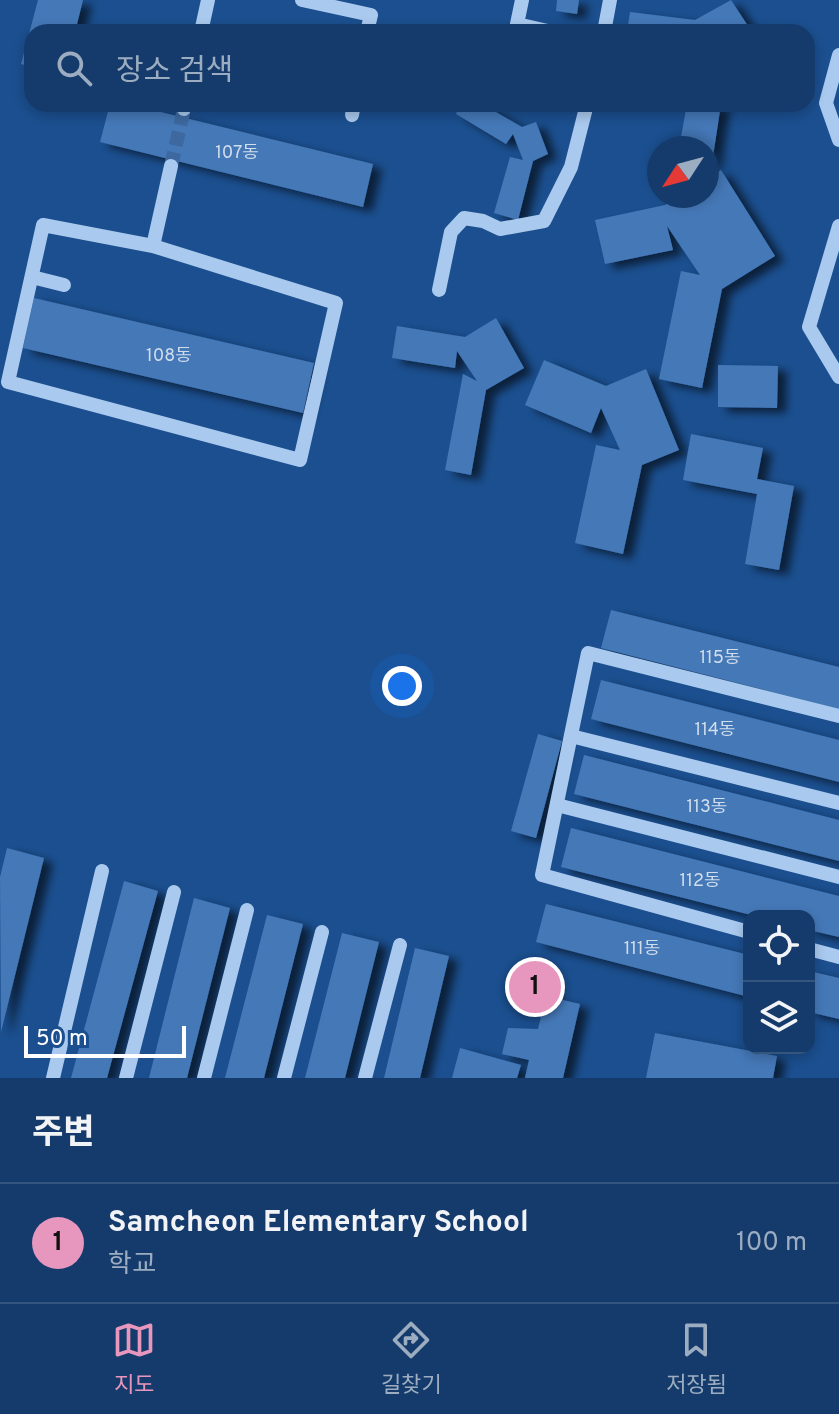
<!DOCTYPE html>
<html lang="ko">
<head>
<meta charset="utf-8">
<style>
  body { margin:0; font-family:Overpass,"Noto Sans KR",sans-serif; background:#214673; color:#f1f3f6 }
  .controls { position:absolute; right:24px; bottom:24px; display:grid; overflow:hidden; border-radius:16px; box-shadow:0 4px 12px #0003 }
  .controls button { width:72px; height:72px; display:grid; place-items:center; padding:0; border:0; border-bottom:2px solid #33557e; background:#143b6b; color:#f1f3f6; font:40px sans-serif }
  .compass { position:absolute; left:647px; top:136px; width:72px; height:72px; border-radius:50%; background:#143b6b; box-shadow:0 4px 12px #0003; rotate:234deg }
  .scale { position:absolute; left:24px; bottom:20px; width:162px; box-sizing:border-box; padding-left:8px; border:4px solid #fff; border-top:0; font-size:22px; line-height:28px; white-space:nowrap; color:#fff; -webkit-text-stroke:6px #1b4f8f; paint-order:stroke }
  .you { position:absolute; left:402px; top:686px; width:28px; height:28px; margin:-20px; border:6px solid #fff; border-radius:50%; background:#1a73e8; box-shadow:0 0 0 12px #1a73e833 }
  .badge { display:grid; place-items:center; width:52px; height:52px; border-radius:50%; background:#e797bd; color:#111; font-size:26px; font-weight:700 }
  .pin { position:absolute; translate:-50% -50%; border:4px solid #fff; box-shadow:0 2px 8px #0006 }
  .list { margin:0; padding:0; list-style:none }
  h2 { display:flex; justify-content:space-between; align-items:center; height:104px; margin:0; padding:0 32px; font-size:34px }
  h2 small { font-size:26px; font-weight:400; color:#9dadc1 }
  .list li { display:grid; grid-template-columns:52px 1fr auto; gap:24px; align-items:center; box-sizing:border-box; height:120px; padding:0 32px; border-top:2px solid #33557e }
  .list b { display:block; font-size:30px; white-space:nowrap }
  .list p { margin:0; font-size:26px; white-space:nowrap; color:#9dadc1 }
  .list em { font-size:26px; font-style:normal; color:#9dadc1 }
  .icon { flex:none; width:44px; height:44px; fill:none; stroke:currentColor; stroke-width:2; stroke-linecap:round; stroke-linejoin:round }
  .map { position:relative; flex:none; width:839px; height:1078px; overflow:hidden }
  .search { position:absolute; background:#143b6b; box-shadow:0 4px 12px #0003; left:24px; right:24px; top:24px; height:88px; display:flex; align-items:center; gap:20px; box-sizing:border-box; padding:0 28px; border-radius:24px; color:#9dadc1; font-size:30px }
  .sheet { height:224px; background:#143b6b }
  nav { display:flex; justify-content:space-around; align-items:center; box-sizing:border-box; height:112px; border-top:2px solid #33557e; background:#143b6b; font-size:22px; color:#9dadc1 }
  nav a { display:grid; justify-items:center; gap:4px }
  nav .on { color:#e797bd }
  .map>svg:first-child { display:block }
  .building { fill:#4478b7; filter:url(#shadow) }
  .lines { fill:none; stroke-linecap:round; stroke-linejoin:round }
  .minor-tunnel { stroke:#3d69a0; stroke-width:14; stroke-dasharray:14 7; stroke-linecap:butt }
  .minor { stroke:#a9c9ee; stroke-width:14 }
  .labels { text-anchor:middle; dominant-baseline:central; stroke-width:6; stroke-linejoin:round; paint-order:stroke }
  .number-label { font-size:18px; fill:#d0dded }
</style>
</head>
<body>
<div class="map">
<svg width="839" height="1078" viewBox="0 0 839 1078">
  <defs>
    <filter id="shadow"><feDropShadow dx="9" dy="5" stdDeviation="4" flood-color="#0009"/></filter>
  </defs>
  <rect width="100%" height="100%" fill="#1b4f8f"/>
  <g class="building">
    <polygon points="38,0 83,0 75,32 32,32 32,67 21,64"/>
    <polygon points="557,0 579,0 577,14 556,11"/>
    <polygon points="731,0 752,32 627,32 630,12 695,20"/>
    <polygon points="110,104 128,104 373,164 363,207 100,142"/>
    <polygon points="460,104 482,104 522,127 536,122 548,154 533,161 518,220 494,213 510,157 523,160 513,134 506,144 456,114"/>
    <polygon points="687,104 721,104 712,163 707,163 707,148 679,148"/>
    <polygon points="721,170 775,256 722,289 702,388 659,379 681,271 700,275 667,226 673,250 605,264 595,220 665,205 680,196 707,196 707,179"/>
    <polygon points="34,298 314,363 303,413 23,348"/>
    <polygon points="496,318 524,368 486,390 471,475 445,470 463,374 477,381 457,351 455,368 392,358 397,326 465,337"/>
    <polygon points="544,360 606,386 646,369 679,450 642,465 623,554 575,543 596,445 620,450 601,408 591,433 525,405"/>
    <polygon points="718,365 778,366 777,408 718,407"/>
    <polygon points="691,434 763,448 757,479 794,486 779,570 745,564 757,494 683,480"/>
    <polygon points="611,610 839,667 839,709 601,648"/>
    <polygon points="601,680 839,740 839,782 591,719"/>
    <polygon points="538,734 562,741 536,838 511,831"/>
    <polygon points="584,755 839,820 839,861 574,794"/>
    <polygon points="571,828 839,896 839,937 809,930 809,916 755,916 561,867"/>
    <polygon points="7,848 44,858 1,1032 0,877"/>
    <polygon points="124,881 158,891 107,1078 71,1078"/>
    <polygon points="194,898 230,908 187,1078 149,1078"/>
    <polygon points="546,904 749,955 749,997 536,942"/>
    <polygon points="267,915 303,924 264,1078 225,1078"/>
    <polygon points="342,933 379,942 345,1078 305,1078"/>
    <polygon points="415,948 449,956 420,1078 384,1078"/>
    <polygon points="809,971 839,978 839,1019 809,1012"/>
    <polygon points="546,996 580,1004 563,1078 525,1078 529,1060 502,1054 508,1028 538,1029"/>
    <polygon points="655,1033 777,1056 773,1078 646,1078"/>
    <polygon points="460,1048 521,1065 517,1078 452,1078"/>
  </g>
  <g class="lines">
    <polyline class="minor-tunnel" points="171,166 184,109"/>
    <g class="minor">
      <polyline points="302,0 371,15 367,32"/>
      <polyline points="522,0 517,24 552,32"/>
      <polyline points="201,32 208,0"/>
      <polyline points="604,32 610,0"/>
      <polyline points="839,55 826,103 839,140"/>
      <polyline points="184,109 185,104"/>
      <polyline points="352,115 354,104"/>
      <polyline points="839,226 809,327 839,377"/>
      <polyline points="153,246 336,303 300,460 8,382 43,225 153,246 171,166"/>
      <polyline points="32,277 64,285"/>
      <polyline points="439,290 451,232 464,218 483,221 500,229 544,221 571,167 587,104"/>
      <polyline points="571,736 839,803"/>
      <polyline points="557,805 839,877"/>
      <polyline points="749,932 542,875 588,653 839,716"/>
      <polyline points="809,949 839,957"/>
      <polyline points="53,1078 102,871"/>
      <polyline points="126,1078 174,892"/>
      <polyline points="204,1078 247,910"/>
      <polyline points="284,1078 322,932"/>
      <polyline points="365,1078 400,945"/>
    </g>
  </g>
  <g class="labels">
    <g class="number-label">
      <text x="237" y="153">107동</text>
      <text x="169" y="356">108동</text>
      <text x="720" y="658">115동</text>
      <text x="715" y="730">114동</text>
      <text x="707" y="807">113동</text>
      <text x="700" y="881">112동</text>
      <text x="642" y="949">111동</text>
    </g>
  </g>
</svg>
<div class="controls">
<button><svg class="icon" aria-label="locate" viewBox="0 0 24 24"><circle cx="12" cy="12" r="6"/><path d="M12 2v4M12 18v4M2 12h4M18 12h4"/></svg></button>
<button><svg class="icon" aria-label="layers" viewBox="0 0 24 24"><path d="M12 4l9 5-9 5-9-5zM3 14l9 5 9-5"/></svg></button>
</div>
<svg class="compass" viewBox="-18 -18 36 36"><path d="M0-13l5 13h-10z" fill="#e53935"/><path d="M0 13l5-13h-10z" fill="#9dadc1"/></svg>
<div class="scale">50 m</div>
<div class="you"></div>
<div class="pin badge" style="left:535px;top:987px">1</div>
<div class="search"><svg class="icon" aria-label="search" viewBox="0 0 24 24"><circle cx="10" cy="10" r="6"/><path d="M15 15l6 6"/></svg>장소 검색</div>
</div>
<section class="sheet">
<h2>주변<small></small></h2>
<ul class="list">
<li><span class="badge">1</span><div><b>Samcheon Elementary School</b><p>학교</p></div><em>100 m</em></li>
</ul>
</section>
<nav>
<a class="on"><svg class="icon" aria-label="map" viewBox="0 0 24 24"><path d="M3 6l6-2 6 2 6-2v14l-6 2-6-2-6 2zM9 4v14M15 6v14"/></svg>지도</a>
<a><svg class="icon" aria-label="directions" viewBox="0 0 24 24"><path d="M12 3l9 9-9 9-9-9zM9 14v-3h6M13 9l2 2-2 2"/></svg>길찾기</a>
<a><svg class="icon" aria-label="saved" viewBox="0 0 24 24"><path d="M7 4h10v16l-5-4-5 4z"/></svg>저장됨</a>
</nav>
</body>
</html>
